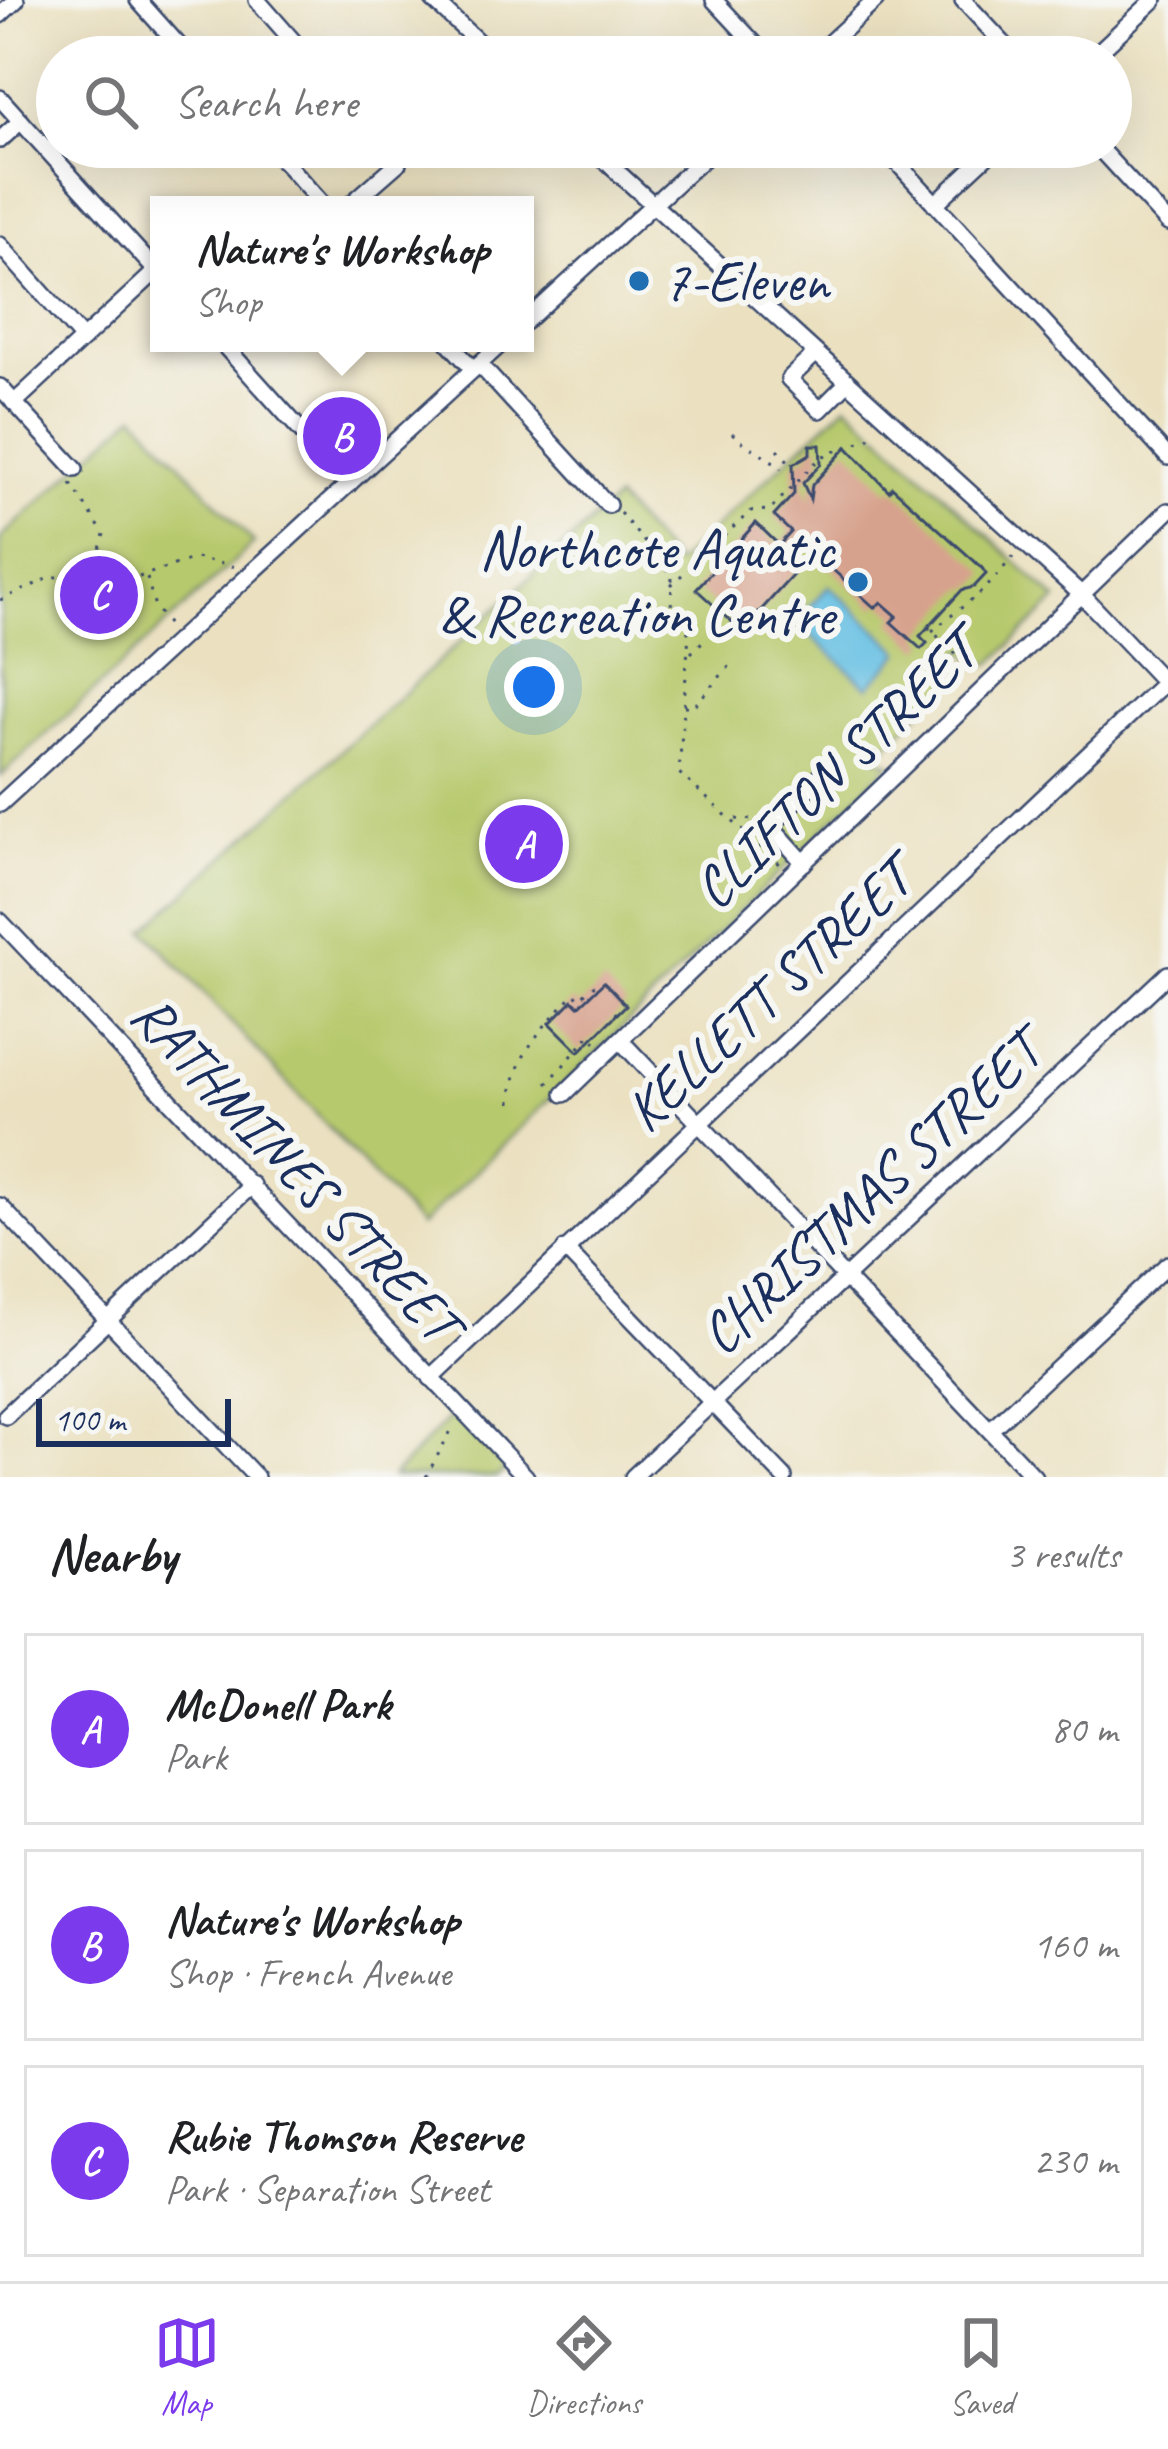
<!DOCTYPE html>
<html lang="en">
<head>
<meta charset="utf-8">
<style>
  body { margin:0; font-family:Caveat,sans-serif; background:#f2f2f2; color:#202124 }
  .scale { position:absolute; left:36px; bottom:30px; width:195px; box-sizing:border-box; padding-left:12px; border:6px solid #1b2f5e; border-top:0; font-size:33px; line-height:42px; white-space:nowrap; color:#1b2f5e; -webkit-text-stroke:9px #f6f6f2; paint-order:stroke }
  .you { position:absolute; left:534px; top:687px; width:42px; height:42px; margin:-30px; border:9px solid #fff; border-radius:50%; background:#1a73e8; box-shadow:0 0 0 18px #1a73e833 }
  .badge { display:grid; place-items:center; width:78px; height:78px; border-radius:50%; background:#7c3aed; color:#fff; font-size:39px; font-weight:700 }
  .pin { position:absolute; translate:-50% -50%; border:6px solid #fff; box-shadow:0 3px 12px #0006 }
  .popup { position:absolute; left:150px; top:196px; width:384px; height:156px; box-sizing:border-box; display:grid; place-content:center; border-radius:0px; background:#fff; filter:drop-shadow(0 3px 9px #0005); font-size:39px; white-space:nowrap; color:#757577 }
  .popup b { font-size:45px; color:#202124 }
  .popup::after { content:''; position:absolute; left:50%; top:100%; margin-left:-24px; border:24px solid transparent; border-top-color:#fff }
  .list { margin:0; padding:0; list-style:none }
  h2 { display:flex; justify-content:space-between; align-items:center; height:156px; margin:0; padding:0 48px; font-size:51px }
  h2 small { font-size:39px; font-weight:400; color:#757577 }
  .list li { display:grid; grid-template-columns:78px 1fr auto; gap:36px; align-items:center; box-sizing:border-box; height:192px; margin:0 24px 24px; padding:0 24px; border:3px solid #e0e0e0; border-radius:0px }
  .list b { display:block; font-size:45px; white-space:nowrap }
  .list p { margin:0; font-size:39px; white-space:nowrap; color:#757577 }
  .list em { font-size:39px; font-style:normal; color:#757577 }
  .icon { flex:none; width:66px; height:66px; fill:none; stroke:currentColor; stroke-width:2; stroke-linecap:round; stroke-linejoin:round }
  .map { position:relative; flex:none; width:1168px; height:1477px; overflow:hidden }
  .search { position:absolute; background:#fff; box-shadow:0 12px 48px #0002; left:36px; right:36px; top:36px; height:132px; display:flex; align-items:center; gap:30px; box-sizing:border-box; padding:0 42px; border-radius:66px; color:#757577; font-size:45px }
  .sheet { height:804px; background:#fff }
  nav { display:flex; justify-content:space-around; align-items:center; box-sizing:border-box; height:168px; border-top:3px solid #e0e0e0; background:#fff; font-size:33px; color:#757577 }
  nav a { display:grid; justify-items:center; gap:6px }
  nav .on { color:#7c3aed }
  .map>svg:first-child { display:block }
  .green { fill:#b7c96d; stroke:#697c66; stroke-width:3 }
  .water { fill:#65bfe3; stroke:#4077a0; stroke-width:3 }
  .building { fill:#d7a28d }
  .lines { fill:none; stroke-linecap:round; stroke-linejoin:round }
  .minor-casing { stroke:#3a4a6d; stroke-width:20 }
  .path { stroke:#3a4a6d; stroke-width:3; stroke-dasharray:3 9; stroke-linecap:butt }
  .minor { stroke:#fff; stroke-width:15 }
  .poi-dot { fill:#1f6fb2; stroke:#f6f6f2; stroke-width:4.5 }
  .labels { text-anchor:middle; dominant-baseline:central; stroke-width:12; stroke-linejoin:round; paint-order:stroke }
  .poi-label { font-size:57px; fill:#1b2f5e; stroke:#f6f6f2; text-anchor:start }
  .street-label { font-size:57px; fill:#1b2f5e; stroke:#f6f6f2 }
</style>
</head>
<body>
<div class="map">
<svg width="1168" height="1477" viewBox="0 0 1168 1477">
  <rect width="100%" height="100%" fill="#f6f6f2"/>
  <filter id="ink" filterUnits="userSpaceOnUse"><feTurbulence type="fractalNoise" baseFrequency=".00833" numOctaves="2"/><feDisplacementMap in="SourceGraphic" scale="24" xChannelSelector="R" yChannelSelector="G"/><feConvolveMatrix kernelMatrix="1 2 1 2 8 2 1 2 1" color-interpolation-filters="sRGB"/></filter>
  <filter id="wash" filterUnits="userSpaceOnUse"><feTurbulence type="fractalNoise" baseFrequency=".004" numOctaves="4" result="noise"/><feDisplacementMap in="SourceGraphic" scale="48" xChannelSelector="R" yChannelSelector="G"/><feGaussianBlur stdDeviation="2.7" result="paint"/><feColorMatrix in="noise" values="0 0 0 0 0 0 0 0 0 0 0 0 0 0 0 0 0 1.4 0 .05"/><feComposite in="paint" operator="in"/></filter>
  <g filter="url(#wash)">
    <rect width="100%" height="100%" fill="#ebe1c1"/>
    <g class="green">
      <polygon points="847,404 1057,600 991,664 976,663 962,650 945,688 875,757 891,763 420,1226 145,930 616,499 676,564"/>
      <polygon points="135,414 254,543 1,776 0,539"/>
      <polygon points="454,1413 506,1469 498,1477 392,1477"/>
    </g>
    <polygon class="water" points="829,586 901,652 868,687 796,622"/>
    <g id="blocks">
      <g class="building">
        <polygon points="810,445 820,445 821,464 803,483 810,499 812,485 847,447 889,491 892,487 982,568 986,574 974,587 962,590 920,636 927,643 921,649 891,622 897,616 881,602 875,608 799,539 787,552 802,565 742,631 696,589 756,523 779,545 791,532 774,516 794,494 793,464 810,454"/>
        <polygon points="604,982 626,1005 579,1052 550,1023 573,1000 579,1006"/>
      </g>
    </g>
  </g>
  <g filter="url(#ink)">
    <use href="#blocks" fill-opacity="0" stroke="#3a4a6d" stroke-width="3"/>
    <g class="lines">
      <defs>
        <g id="minor">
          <polyline points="138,0 189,57"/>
          <polyline points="257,0 307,57"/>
          <polyline points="433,0 494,57"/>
          <polyline points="714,0 767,57"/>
          <polyline points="963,0 1016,57"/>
          <polyline points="0,15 16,0"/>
          <polyline points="814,57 876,0"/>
          <polyline points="1093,57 1154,0"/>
          <polyline points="0,98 159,274"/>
          <polyline points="0,140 21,121"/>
          <polyline points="271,147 323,205"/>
          <polyline points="590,147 1082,595 1168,686"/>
          <polyline points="883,147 1168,457"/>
          <polyline points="1098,147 1168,223"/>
          <polyline points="935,204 996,147"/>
          <polyline points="350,205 398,163 384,147"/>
          <polyline points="0,245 83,339"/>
          <polyline points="525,322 716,147"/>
          <polyline points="222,343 349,484"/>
          <polyline points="449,343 473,369"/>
          <polyline points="815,354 789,379 820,410 847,383"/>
          <polyline points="479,364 608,505"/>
          <polyline points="0,387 75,469"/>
          <polyline points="14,403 156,271"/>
          <polyline points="0,804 502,343"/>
          <polyline points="804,863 771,826 821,776"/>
          <polyline points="0,921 526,1477"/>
          <polyline points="620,1040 1034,1477"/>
          <polyline points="564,1094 1168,511"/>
          <polyline points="0,1206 256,1477"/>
          <polyline points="565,1249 784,1477"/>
          <polyline points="431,1378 1168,679"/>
          <polyline points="6,1416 252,1185"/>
          <polyline points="990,1430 1168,1264"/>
          <polyline points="633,1477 1168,974"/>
        </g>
      </defs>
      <use href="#minor" class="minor-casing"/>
      <g class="path">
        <path d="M732 433C749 449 769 455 781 469"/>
        <polyline points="778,449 789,462"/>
        <polyline points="71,484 104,534 93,576"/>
        <polyline points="620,513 672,575 671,617 689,633 679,773 782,866"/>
        <polyline points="147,578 155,607 170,628"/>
        <polyline points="671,585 751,511 770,510 821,457 877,435"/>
        <polyline points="0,600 52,577 136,578 195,558 236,567"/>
        <polyline points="928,627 977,675"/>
        <polyline points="932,631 985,589 1013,557"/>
        <polyline points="691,653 702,642"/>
        <polyline points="684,706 694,706 734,661"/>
        <polyline points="736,819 757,820"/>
        <polyline points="615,1013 627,1014"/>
        <polyline points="547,1084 590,1035 596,1042"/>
        <path d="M511 1103C510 1061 546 1022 575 993L579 999 599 981"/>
        <polyline points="426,1477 453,1427"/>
      </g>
      <use href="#minor" class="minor"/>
    </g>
  </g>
  <g class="poi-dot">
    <circle cx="639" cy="281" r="12"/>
    <circle cx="858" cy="582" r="12"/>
  </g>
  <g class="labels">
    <g class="poi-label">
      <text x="663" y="281">7-Eleven</text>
      <text x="834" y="549" text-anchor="end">Northcote Aquatic<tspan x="834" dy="66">&amp; Recreation Centre</tspan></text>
    </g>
    <g class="street-label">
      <text transform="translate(835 770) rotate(-44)">CLIFTON STREET</text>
      <text transform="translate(768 995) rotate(-43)">KELLETT STREET</text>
      <text transform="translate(296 1168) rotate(47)">RATHMINES STREET</text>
      <text transform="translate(870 1193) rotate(-43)">CHRISTMAS STREET</text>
    </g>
  </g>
</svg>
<div class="scale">100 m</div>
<div class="you"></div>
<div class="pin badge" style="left:524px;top:844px">A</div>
<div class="pin badge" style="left:342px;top:436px">B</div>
<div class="popup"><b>Nature's Workshop</b>Shop</div>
<div class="pin badge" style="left:99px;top:595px">C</div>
<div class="search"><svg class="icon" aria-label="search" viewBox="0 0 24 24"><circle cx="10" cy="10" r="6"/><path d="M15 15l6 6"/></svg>Search here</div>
</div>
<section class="sheet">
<h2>Nearby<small>3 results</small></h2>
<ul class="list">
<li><span class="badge">A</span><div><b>McDonell Park</b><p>Park</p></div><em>80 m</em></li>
<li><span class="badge">B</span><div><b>Nature's Workshop</b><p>Shop · French Avenue</p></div><em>160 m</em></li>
<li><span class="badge">C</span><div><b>Rubie Thomson Reserve</b><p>Park · Separation Street</p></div><em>230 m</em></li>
</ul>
</section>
<nav>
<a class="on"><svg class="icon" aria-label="map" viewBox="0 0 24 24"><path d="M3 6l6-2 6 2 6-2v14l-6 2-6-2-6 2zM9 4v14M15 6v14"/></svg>Map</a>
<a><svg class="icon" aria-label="directions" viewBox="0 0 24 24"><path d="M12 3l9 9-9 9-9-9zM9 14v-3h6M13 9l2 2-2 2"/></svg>Directions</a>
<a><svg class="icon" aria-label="saved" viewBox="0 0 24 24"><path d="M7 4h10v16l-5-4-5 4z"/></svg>Saved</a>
</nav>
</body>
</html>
